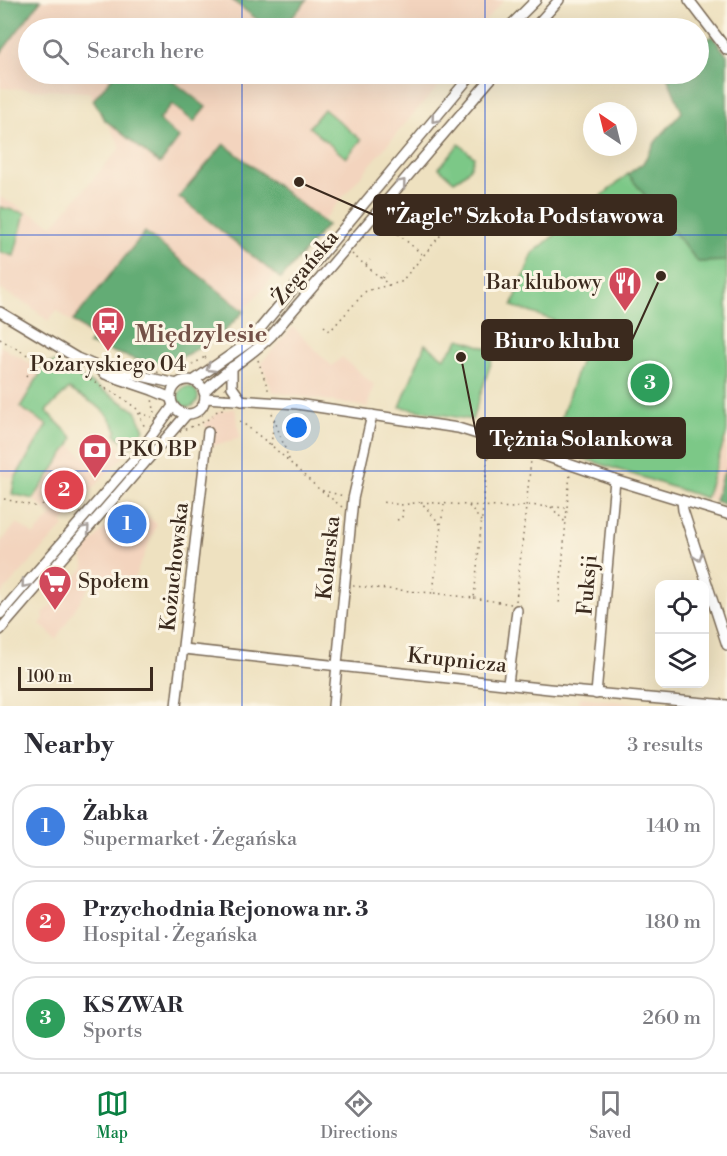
<!DOCTYPE html>
<html lang="en">
<head>
<meta charset="utf-8">
<style>
  body { margin:0; font-family:"Libre Bodoni",serif; background:#f7f7f7; color:#2b2b33 }
  .controls { position:absolute; right:18px; bottom:18px; display:grid; overflow:hidden; border-radius:12px; box-shadow:0 6px 24px #0002 }
  .controls button { width:54px; height:54px; display:grid; place-items:center; padding:0; border:0; border-bottom:2px solid #e1e1e2; background:#fff; color:#2b2b33; font:30px sans-serif }
  .compass { position:absolute; left:583px; top:102px; width:54px; height:54px; border-radius:50%; background:#fff; box-shadow:0 6px 24px #0002; rotate:325deg }
  .scale { position:absolute; left:18px; bottom:15px; width:135px; box-sizing:border-box; padding-left:6px; border:3px solid #3b2a1e; border-top:0; font-size:16px; line-height:21px; white-space:nowrap; color:#3b2a1e; -webkit-text-stroke:4px #fcf5e5; paint-order:stroke }
  .you { position:absolute; left:297px; top:428px; width:21px; height:21px; margin:-15px; border:4px solid #fff; border-radius:50%; background:#1a73e8; box-shadow:0 0 0 9px #1a73e833 }
  .badge { display:grid; place-items:center; width:39px; height:39px; border-radius:50%; background:#0b8043; color:#fff; font-size:20px; font-weight:700 }
  .pin { position:absolute; translate:-50% -50%; border:3px solid #fff; box-shadow:0 2px 6px #0006 }
  .list { margin:0; padding:0; list-style:none }
  h2 { display:flex; justify-content:space-between; align-items:center; height:78px; margin:0; padding:0 24px; font-size:26px }
  h2 small { font-size:20px; font-weight:400; color:#7c7c81 }
  .list li { display:grid; grid-template-columns:39px 1fr auto; gap:18px; align-items:center; box-sizing:border-box; height:84px; margin:0 12px 12px; padding:0 12px; border:2px solid #e1e1e2; border-radius:24px }
  .list b { display:block; font-size:22px; white-space:nowrap }
  .list p { margin:0; font-size:20px; white-space:nowrap; color:#7c7c81 }
  .list em { font-size:20px; font-style:normal; color:#7c7c81 }
  .icon { flex:none; width:33px; height:33px; fill:none; stroke:currentColor; stroke-width:2; stroke-linecap:round; stroke-linejoin:round }
  .map { position:relative; flex:none; width:727px; height:706px; overflow:hidden }
  .search { position:absolute; background:#fff; box-shadow:0 6px 24px #0002; left:18px; right:18px; top:18px; height:66px; display:flex; align-items:center; gap:15px; box-sizing:border-box; padding:0 21px; border-radius:33px; color:#7c7c81; font-size:22px }
  .sheet { height:366px; background:#fff }
  nav { display:flex; justify-content:space-around; align-items:center; box-sizing:border-box; height:84px; border-top:2px solid #e1e1e2; background:#fff; font-size:16px; color:#7c7c81 }
  nav a { display:grid; justify-items:center; gap:3px }
  nav .on { color:#0b8043 }
  .map>svg:first-child { display:block }
  .built { fill:#f3d4be }
  .green { fill:#7bc887; stroke:#5b7952; stroke-width:1.5 }
  .forest { fill:#64ac74; stroke:#506b49; stroke-width:1.5 }
  .lines { fill:none; stroke-linecap:round; stroke-linejoin:round }
  .minor-casing { stroke:#7a6a57; stroke-width:12 }
  .path { stroke:#7a6a57; stroke-width:1.5; stroke-dasharray:1.5 4.5; stroke-linecap:butt }
  .minor { stroke:#fff; stroke-width:9 }
  .oneway { stroke:#a79f9a }
  .grid { fill:none; stroke:#1d4ed8; stroke-width:1.5; stroke-opacity:0.55 }
  .labels { text-anchor:middle; dominant-baseline:central; stroke-width:6; stroke-linejoin:round; paint-order:stroke }
  .street-label { font-size:21px; fill:#3b2a1e; stroke:#fcf5e5 }
  .poi-label { font-size:21px; fill:#3b2a1e; stroke:#fcf5e5; text-anchor:start }
  .quarter-label { font-size:24px; font-weight:bold; fill:#745147; stroke:#fcf5e5 }
  .leader { fill:none; stroke:#3b2a1e; stroke-width:2 }
  .callout-dot { fill:#3b2a1e; stroke:#fcf5e5; stroke-width:2 }
  .callout { fill:#3b2a1e; stroke:#3b2a1e; stroke-width:2 }
  .callout-label { font-size:22px; text-anchor:middle; font-weight:bold; fill:#fff }
</style>
</head>
<body>
<div class="map">
<svg width="727" height="706" viewBox="0 0 727 706">
  <rect width="100%" height="100%" fill="#fcf5e5"/>
  <filter id="ink" filterUnits="userSpaceOnUse"><feTurbulence type="fractalNoise" baseFrequency=".0167" numOctaves="2"/><feDisplacementMap in="SourceGraphic" scale="12" xChannelSelector="R" yChannelSelector="G"/><feConvolveMatrix kernelMatrix="1 2 1 2 8 2 1 2 1" color-interpolation-filters="sRGB"/></filter>
  <filter id="wash" filterUnits="userSpaceOnUse"><feTurbulence type="fractalNoise" baseFrequency=".008" numOctaves="4" result="noise"/><feDisplacementMap in="SourceGraphic" scale="24" xChannelSelector="R" yChannelSelector="G"/><feGaussianBlur stdDeviation="1.35" result="paint"/><feColorMatrix in="noise" values="0 0 0 0 0 0 0 0 0 0 0 0 0 0 0 0 0 1.4 0 .05"/><feComposite in="paint" operator="in"/></filter>
  <g filter="url(#wash)">
    <rect width="100%" height="100%" fill="#eee1c0"/>
    <g class="built">
      <polygon points="1,0 504,0 479,28 28,28 28,74 450,74 416,111 285,265 218,338 178,359 125,354 92,339 57,310 48,321 30,306 0,289 0,197 53,225 121,147 89,92 0,88"/>
      <polygon points="293,327 332,366 342,357 374,385 367,407 273,392 261,363"/>
      <polygon points="0,346 42,370 20,407 47,425 15,478 0,475"/>
      <polygon points="235,408 240,438 208,447 210,427 207,428 204,424 218,412"/>
      <polygon points="727,432 727,505 706,498"/>
      <polygon points="70,445 96,467 117,445 126,454 104,476 62,523 64,526 0,595 0,543 17,523 34,535 52,515 33,499"/>
      <polygon points="129,501 157,524 129,591 111,575 99,586 92,582 56,639 40,624 44,619 43,614 84,568 83,557 87,552 85,550"/>
      <polygon points="580,697 620,702 666,706 579,706"/>
    </g>
    <g class="green">
      <polygon points="324,109 361,140 346,158 309,127"/>
      <path d="M459 144 474 157C471 170 465 175 454 181L439 168Z"/>
      <polygon points="628,174 698,262 727,261 727,432 706,498 551,448 590,333 512,306 533,253"/>
      <polygon points="0,207 25,213 14,256 0,252"/>
      <polygon points="460,339 495,351 472,420 400,407 425,344 444,358"/>
      <path d="M56 362 68 372 70 370 136 411 144 430 130 448 115 434 117 431C106 406 89 402 69 389L46 411 73 438 70 445 33 499 12 494 15 478 47 425 20 407 46 364Z"/>
      <circle cx="188" cy="397" r="10"/>
    </g>
    <g class="forest">
      <polygon points="0,0 41,0 0,54"/>
      <polygon points="232,0 307,0 283,28 268,28"/>
      <polygon points="712,36 727,55 727,261 698,262 628,174 643,163 656,141 682,112 666,74 698,74 699,46"/>
      <polygon points="115,74 164,74 206,107 194,122 172,104 159,120 179,138 160,164 105,120 93,100"/>
      <polygon points="224,144 327,225 281,279 179,197"/>
      <polygon points="145,232 244,311 218,338 178,359 151,364 88,344 93,337 73,321"/>
      <polygon points="727,468 727,505 715,501 721,479"/>
    </g>
  </g>
  <g filter="url(#ink)">
    <g class="lines">
      <defs>
        <g id="minor">
          <polyline points="689,0 727,50"/>
          <polyline points="508,28 536,0"/>
          <polyline points="534,28 559,0"/>
          <polyline points="0,312 77,358 96,366 105,374 152,390 171,398"/>
          <polyline points="97,366 177,384"/>
          <polyline points="232,367 232,387 242,401"/>
          <circle cx="188" cy="397" r="17"/>
          <polyline points="193,381 248,343 472,74"/>
          <path d="M204 392C224 370 250 357 271 336L495 74"/>
          <polyline points="205,398 297,404 458,428 519,447 615,480 727,514"/>
          <polyline points="682,501 683,510 727,645"/>
          <polyline points="0,614 136,457 173,406"/>
          <polyline points="0,630 187,414"/>
          <polyline points="184,649 549,689 727,705"/>
          <polyline points="508,684 517,610"/>
          <polyline points="596,694 615,480"/>
          <polyline points="176,706 208,432"/>
          <polyline points="333,706 353,499 372,415"/>
        </g>
      </defs>
      <use href="#minor" class="minor-casing"/>
      <g class="path">
        <polyline points="384,222 423,255"/>
        <polyline points="352,254 389,285 401,282 450,224"/>
        <polyline points="366,265 370,260"/>
        <polyline points="382,278 386,273"/>
        <polyline points="324,326 330,331 366,291 389,285"/>
        <polyline points="0,339 41,363 56,360 121,397 137,409 145,428"/>
        <path d="M205 357 225 388V409C216 409 215 414 208 419 199 426 187 426 177 434L156 419 151 394 158 372 195 363Z"/>
        <polyline points="258,360 269,392"/>
        <polyline points="26,376 35,361"/>
        <polyline points="140,413 152,417"/>
        <polyline points="272,413 290,462"/>
        <polyline points="240,421 271,445 320,490 344,496"/>
        <polyline points="271,445 274,420"/>
        <polyline points="322,491 342,507"/>
        <polyline points="4,499 38,507"/>
        <polyline points="421,502 513,508 526,505 567,508 559,605"/>
        <polyline points="42,505 53,494 74,513"/>
        <polyline points="469,506 481,521"/>
        <polyline points="551,507 566,523"/>
        <polyline points="567,507 570,473"/>
        <polyline points="397,520 402,518 403,506"/>
        <polyline points="441,524 444,505"/>
        <polyline points="353,586 433,593 441,525 421,502 403,505 381,502"/>
        <polyline points="434,593 474,598 489,447"/>
        <polyline points="474,598 511,604"/>
        <polyline points="516,601 531,460"/>
      </g>
      <use href="#minor" class="minor"/>
    </g>
    <defs><path id="oneway-chevron" d="M-2-3.5L2.5 0L-2 3.5" fill="none" stroke-width="1.6" stroke-linecap="round" stroke-linejoin="round" transform="scale(1.5)"/></defs>
    <g class="oneway">
      <use href="#oneway-chevron" transform="translate(435 119) rotate(130)"/>
      <use href="#oneway-chevron" transform="translate(402 183) rotate(-50)"/>
      <use href="#oneway-chevron" transform="translate(210 368) rotate(148)"/>
      <use href="#oneway-chevron" transform="translate(86 529) rotate(-49)"/>
      <use href="#oneway-chevron" transform="translate(698 557) rotate(72)"/>
      <use href="#oneway-chevron" transform="translate(25 584) rotate(131)"/>
    </g>
  </g>
  <path class="grid" d="M242 0V28M485 0V28M242 74V706M485 74V706M0 235H727M0 471H727"/>
  <defs>
    <symbol id="restaurant-pin" viewBox="-11 -11 22 30"><path d="M0 17L-7.5 6A9.5 9.5 0 1 1 7.5 6Z" fill="#d1495b" stroke="#fcf5e5"/><path d="M-5-6h1v4h1v-4h1v4h1v-4h1v5L-1.5 .5V6h-2V.5L-5-1ZM5-6V6H3V1.5H1.5Q1.5-4 5-6Z" fill="#fff"/></symbol>
    <symbol id="bus-pin" viewBox="-11 -11 22 30"><path d="M0 17L-7.5 6A9.5 9.5 0 1 1 7.5 6Z" fill="#d1495b" stroke="#fcf5e5"/><path d="M-5-6H5V4H4V6H2V4H-2V6H-4V4H-5ZM-3.5-4V0h7V-4ZM-3.5 1.2v1.5H-2V1.2ZM2 1.2v1.5H3.5V1.2Z" fill="#fff"/></symbol>
    <symbol id="bank-pin" viewBox="-11 -11 22 30"><path d="M0 17L-7.5 6A9.5 9.5 0 1 1 7.5 6Z" fill="#d1495b" stroke="#fcf5e5"/><path d="M-6-4H6V4H-6ZM0-2.3a2.3 2.3 0 1 0 0 4.6a2.3 2.3 0 1 0 0-4.6Z" fill="#fff"/></symbol>
    <symbol id="supermarket-pin" viewBox="-11 -11 22 30"><path d="M0 17L-7.5 6A9.5 9.5 0 1 1 7.5 6Z" fill="#d1495b" stroke="#fcf5e5"/><path d="M-6-5.5h2.5l.6 2H6L4.5 2H-2.5L-4.4-4H-6ZM-1.5 3.2a1.3 1.3 0 1 0 .1 0ZM3 3.2a1.3 1.3 0 1 0 .1 0Z" fill="#fff"/></symbol>
  </defs>
  <g fill-rule="evenodd">
    <use href="#restaurant-pin" x="606" y="264" width="38" height="52"/>
    <use href="#bus-pin" x="89" y="304" width="38" height="52"/>
    <use href="#bank-pin" x="76" y="431" width="38" height="52"/>
    <use href="#supermarket-pin" x="36" y="563" width="38" height="52"/>
  </g>
  <g class="labels">
    <g class="street-label">
      <text transform="translate(306 268) rotate(-50)">Żegańska</text>
      <text transform="translate(329 558) rotate(-84)">Kolarska</text>
      <text transform="translate(175 567) rotate(-84)">Kożuchowska</text>
      <text transform="translate(588 585) rotate(-85)">Fuksji</text>
      <text transform="translate(457 661) rotate(6)">Krupnicza</text>
    </g>
    <g class="poi-label">
      <text x="602" y="283" text-anchor="end">Bar klubowy</text>
      <text x="108" y="365" text-anchor="middle">Pożaryskiego 04</text>
      <text x="118" y="450">PKO BP</text>
      <text x="78" y="582">Społem</text>
    </g>
    <g class="quarter-label">
      <text x="201" y="335">Międzylesie</text>
    </g>
  </g>
  <path class="leader" d="M299 182L374 215M661 276L632 340M461 357L477 438"/>
  <g class="callout-dot">
    <circle cx="299" cy="182" r="6"/>
    <circle cx="661" cy="276" r="6"/>
    <circle cx="461" cy="357" r="6"/>
  </g>
  <g class="callout">
    <rect x="374" y="195" width="302" height="40" rx="6"/>
    <rect x="482" y="320" width="150" height="40" rx="6"/>
    <rect x="477" y="418" width="208" height="40" rx="6"/>
  </g>
  <g class="callout-label">
    <text x="525" y="223">"Żagle" Szkoła Podstawowa</text>
    <text x="557" y="348">Biuro klubu</text>
    <text x="581" y="446">Tężnia Solankowa</text>
  </g>
</svg>
<div class="controls">
<button><svg class="icon" aria-label="locate" viewBox="0 0 24 24"><circle cx="12" cy="12" r="6"/><path d="M12 2v4M12 18v4M2 12h4M18 12h4"/></svg></button>
<button><svg class="icon" aria-label="layers" viewBox="0 0 24 24"><path d="M12 4l9 5-9 5-9-5zM3 14l9 5 9-5"/></svg></button>
</div>
<svg class="compass" viewBox="-18 -18 36 36"><path d="M0-13l5 13h-10z" fill="#e53935"/><path d="M0 13l5-13h-10z" fill="#7c7c81"/></svg>
<div class="scale">100 m</div>
<div class="you"></div>
<div class="pin badge" style="left:127px;top:524px;background:#3f7fe0">1</div>
<div class="pin badge" style="left:64px;top:490px;background:#e0444e">2</div>
<div class="pin badge" style="left:650px;top:383px;background:#2e9e5b">3</div>
<div class="search"><svg class="icon" aria-label="search" viewBox="0 0 24 24"><circle cx="10" cy="10" r="6"/><path d="M15 15l6 6"/></svg>Search here</div>
</div>
<section class="sheet">
<h2>Nearby<small>3 results</small></h2>
<ul class="list">
<li><span class="badge" style="background:#3f7fe0">1</span><div><b>Żabka</b><p>Supermarket · Żegańska</p></div><em>140 m</em></li>
<li><span class="badge" style="background:#e0444e">2</span><div><b>Przychodnia Rejonowa nr. 3</b><p>Hospital · Żegańska</p></div><em>180 m</em></li>
<li><span class="badge" style="background:#2e9e5b">3</span><div><b>KS ZWAR</b><p>Sports</p></div><em>260 m</em></li>
</ul>
</section>
<nav>
<a class="on"><svg class="icon" aria-label="map" viewBox="0 0 24 24"><path d="M3 6l6-2 6 2 6-2v14l-6 2-6-2-6 2zM9 4v14M15 6v14"/></svg>Map</a>
<a><svg class="icon" aria-label="directions" viewBox="0 0 24 24"><path d="M12 3l9 9-9 9-9-9zM9 14v-3h6M13 9l2 2-2 2"/></svg>Directions</a>
<a><svg class="icon" aria-label="saved" viewBox="0 0 24 24"><path d="M7 4h10v16l-5-4-5 4z"/></svg>Saved</a>
</nav>
</body>
</html>
